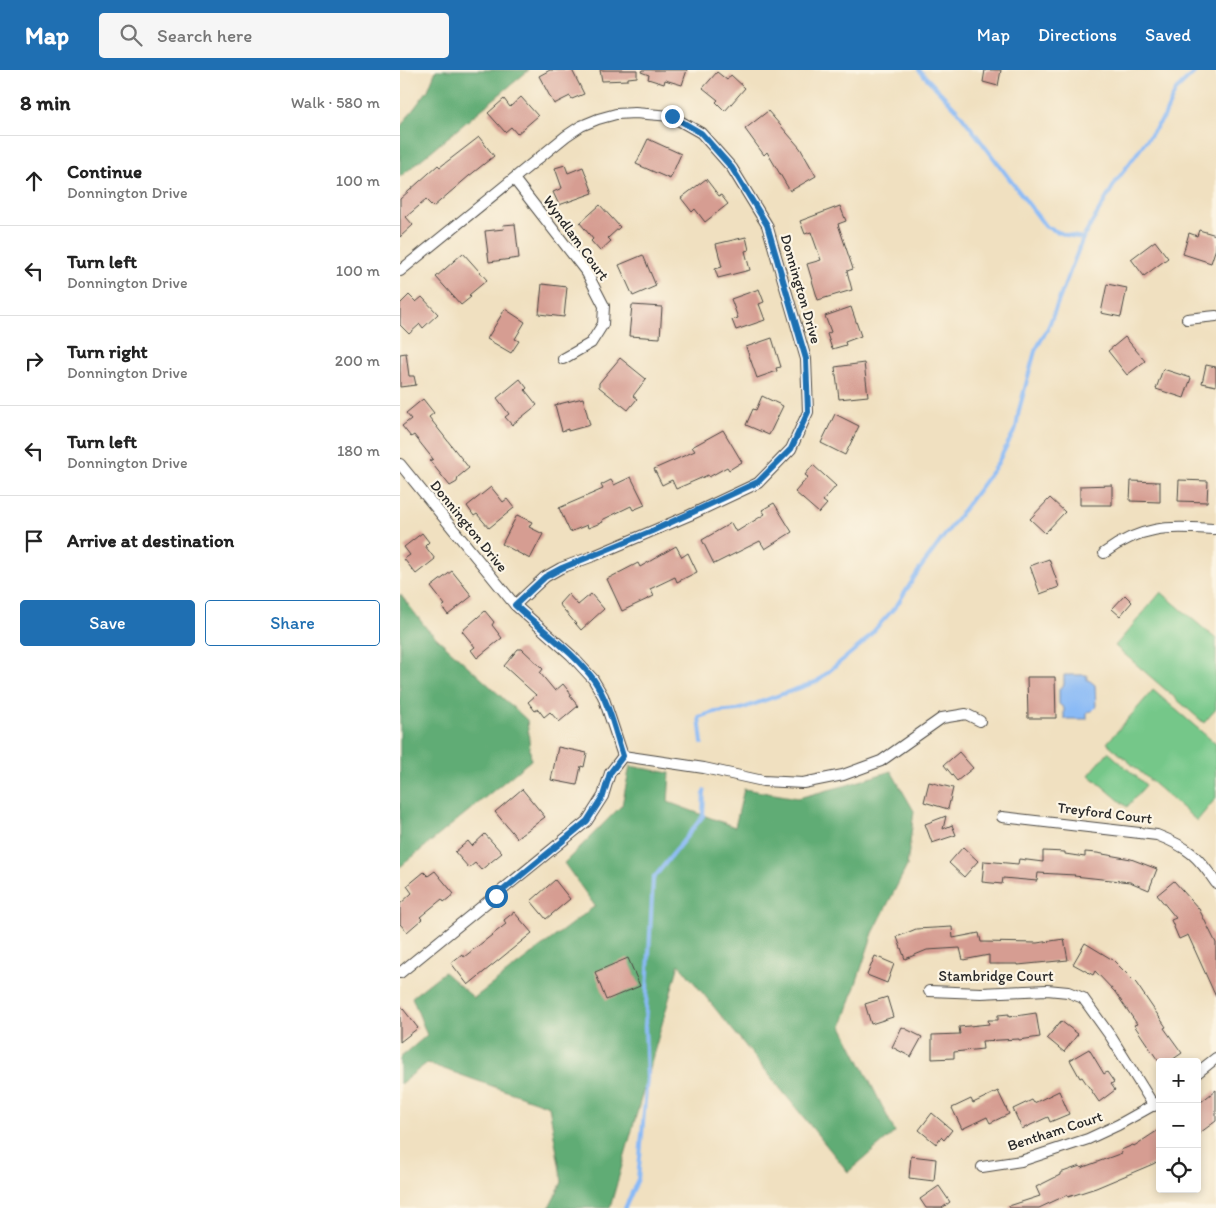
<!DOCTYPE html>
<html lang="en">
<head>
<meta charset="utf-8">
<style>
  body { margin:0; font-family:Itim,sans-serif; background:#f6f6f6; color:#222 }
  .controls { position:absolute; right:15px; bottom:15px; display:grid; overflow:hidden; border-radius:5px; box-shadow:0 2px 8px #0003 }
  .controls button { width:45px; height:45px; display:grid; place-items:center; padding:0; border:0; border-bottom:1px solid #e0e0e0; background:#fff; color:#222; font:25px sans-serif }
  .stop { position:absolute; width:15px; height:15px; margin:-11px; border:4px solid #1f6fb2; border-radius:50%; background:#fff }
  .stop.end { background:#1f6fb2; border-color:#fff; box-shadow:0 1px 5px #0008 }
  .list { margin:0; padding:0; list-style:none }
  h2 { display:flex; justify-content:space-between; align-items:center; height:65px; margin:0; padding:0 20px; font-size:21px }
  h2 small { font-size:16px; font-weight:400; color:#767676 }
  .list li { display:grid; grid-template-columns:32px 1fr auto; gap:15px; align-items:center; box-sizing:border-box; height:90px; padding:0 20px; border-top:1px solid #e0e0e0 }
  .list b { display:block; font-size:19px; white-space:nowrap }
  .list p { margin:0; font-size:16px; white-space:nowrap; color:#767676 }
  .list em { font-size:16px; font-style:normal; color:#767676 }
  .actions { display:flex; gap:10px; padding:15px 20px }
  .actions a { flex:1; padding:11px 0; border:1px solid #1f6fb2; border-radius:5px; text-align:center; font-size:18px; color:#1f6fb2 }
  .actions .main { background:#1f6fb2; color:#fff }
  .icon { flex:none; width:28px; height:28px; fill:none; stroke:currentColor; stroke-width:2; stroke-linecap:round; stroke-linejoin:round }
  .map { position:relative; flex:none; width:816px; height:1138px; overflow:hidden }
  header { display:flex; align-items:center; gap:30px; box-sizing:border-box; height:70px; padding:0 25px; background:#1f6fb2; color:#fff }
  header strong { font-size:24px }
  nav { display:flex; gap:28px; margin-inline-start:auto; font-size:18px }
  .search { width:350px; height:45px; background:#f6f6f6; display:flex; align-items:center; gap:12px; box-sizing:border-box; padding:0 18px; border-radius:5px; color:#767676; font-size:19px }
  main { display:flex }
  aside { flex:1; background:#fff }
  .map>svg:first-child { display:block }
  .green { fill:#75c789; stroke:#50795a }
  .forest { fill:#60ac75; stroke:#466c50 }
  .water { fill:#89baf6; stroke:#5a7290 }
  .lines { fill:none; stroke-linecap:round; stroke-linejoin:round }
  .stream { stroke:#89baf6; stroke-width:4 }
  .building { fill:#d69d92 }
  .street-casing { stroke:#494641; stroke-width:12 }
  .street { stroke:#fff; stroke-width:10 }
  .route { stroke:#1f6fb2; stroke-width:6 }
  .labels { text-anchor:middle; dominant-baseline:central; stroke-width:4.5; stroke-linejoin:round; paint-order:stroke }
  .street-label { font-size:15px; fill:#2b2b2b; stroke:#fcf5e5 }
</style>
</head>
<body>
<header>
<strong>Map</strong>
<div class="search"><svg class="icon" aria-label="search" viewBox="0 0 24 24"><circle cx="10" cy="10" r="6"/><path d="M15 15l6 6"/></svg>Search here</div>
<nav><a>Map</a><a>Directions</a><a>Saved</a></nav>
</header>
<main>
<aside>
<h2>8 min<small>Walk · 580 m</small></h2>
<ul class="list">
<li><svg class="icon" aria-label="ahead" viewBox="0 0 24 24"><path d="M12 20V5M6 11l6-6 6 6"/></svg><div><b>Continue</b><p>Donnington Drive</p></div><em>100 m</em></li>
<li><svg class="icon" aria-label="left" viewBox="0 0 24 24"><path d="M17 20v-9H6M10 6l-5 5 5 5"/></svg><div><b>Turn left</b><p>Donnington Drive</p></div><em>100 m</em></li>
<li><svg class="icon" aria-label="right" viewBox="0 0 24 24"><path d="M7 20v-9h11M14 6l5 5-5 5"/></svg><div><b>Turn right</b><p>Donnington Drive</p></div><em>200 m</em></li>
<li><svg class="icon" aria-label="left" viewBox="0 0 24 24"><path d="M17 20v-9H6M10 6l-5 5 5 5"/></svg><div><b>Turn left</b><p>Donnington Drive</p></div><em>180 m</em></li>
<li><svg class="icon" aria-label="arrive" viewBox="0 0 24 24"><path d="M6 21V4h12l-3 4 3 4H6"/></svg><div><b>Arrive at destination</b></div></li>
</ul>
<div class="actions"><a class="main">Save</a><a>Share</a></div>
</aside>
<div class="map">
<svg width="816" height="1138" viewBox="0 0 816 1138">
  <rect width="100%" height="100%" fill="#fcf5e5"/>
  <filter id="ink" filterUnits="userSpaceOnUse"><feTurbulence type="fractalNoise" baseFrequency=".02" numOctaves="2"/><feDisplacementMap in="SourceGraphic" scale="10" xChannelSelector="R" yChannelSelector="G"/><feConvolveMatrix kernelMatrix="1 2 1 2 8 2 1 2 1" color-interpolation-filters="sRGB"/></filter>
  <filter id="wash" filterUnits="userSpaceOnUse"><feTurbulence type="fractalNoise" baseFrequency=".0096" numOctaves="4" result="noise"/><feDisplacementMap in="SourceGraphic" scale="20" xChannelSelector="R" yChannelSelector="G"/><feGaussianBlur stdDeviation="1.12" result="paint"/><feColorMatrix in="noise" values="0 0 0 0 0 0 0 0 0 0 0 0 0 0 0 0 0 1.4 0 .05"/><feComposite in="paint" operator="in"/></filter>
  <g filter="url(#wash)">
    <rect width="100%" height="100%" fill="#f0e0c0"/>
    <g class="green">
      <polygon points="761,522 816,569 816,639 804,653 715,576"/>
      <polygon points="753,620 816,674 816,728 797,751 707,673"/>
      <polygon points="708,682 746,715 727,737 689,705"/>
    </g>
    <g class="forest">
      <polygon points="36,0 129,0 0,107 0,57 28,20"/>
      <polygon points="0,524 27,559 127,650 131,690 0,797"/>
      <polygon points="230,696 270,703 268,732 335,757 344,719 398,728 447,715 491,701 514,741 507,796 473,863 442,956 495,1062 448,1102 279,894 210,1138 149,1138 162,1112 149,1036 27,993 0,1014 0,988 27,965 12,927 44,902 74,928 195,836 164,793 222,735"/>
    </g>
    <polygon class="water" points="664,605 687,605 687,610 690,611 695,615 696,637 692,641 687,642 687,649 664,649 664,638 659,634 659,619 664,615"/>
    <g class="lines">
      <g class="stream">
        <polyline points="519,0 558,41 646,157 666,165 683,168"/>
        <polyline points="302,673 299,647 315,642 338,640 416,612 463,573 497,535 519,500 596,396 616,358 619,340 635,281 648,258 683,168 717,110 764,47 776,20 797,0"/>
        <polyline points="225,1138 238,1109 243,1053 247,1008 245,957 253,809 303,746 304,721"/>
      </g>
    </g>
    <g id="blocks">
      <g class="building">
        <polygon points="150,0 172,0 184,24 172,29 170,26 154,34 139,6"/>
        <polygon points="200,0 237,0 237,7 228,8 228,10 202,11"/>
        <polygon points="242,0 287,0 282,15 265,10 264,14 248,9 249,5 241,2"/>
        <polygon points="585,0 601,0 598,16 583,12"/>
        <polygon points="317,2 327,10 331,5 345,18 325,41 316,32 318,30 303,18"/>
        <polygon points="121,27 138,46 117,64 111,57 105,62 88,43 104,29 110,37"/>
        <polygon points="368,41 400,78 416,106 390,121 367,82 364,85 345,59"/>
        <polygon points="79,67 94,86 69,106 33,137 26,130 6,147 13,155 0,167 0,129 38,95 40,97"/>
        <polygon points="248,69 281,84 270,109 236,94"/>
        <polygon points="165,95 168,103 183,97 193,123 159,135 153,122 162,118 155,98"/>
        <polygon points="306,109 319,126 321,125 328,134 305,152 295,139 292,142 281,128"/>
        <polygon points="200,135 220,157 208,168 211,171 200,181 191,171 193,169 180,153"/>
        <polygon points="440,136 446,151 438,154 453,199 447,201 452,220 418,230 407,194 421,190 411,162 405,164 400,151"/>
        <polygon points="115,154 119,188 89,192 85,161 104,159 103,155"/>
        <polygon points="799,160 816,165 816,178 811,193 783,184 789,163 797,166"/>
        <polygon points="346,167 349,180 345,181 350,200 318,208 315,199 322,197 316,174"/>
        <polygon points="755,171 768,188 744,206 731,189"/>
        <polygon points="63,183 87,210 69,225 71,227 61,235 36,207"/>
        <polygon points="243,185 256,216 233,226 219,195"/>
        <polygon points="142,214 167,217 164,247 139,244"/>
        <polygon points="707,214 727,218 721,247 701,243"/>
        <polygon points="359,219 364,232 359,234 365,250 336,260 332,250 338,248 331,229"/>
        <polygon points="9,225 16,232 22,227 38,244 23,258 20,254 9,264 0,255 0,234"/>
        <polygon points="232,235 262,237 260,268 229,266"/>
        <polygon points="451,237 461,266 445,272 446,275 432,279 427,264 431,262 425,246"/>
        <polygon points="105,239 125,252 115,269 119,271 111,283 87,269"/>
        <polygon points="725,267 745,291 727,305 708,281"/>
        <polygon points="372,268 381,297 376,298 377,301 357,308 346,277"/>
        <polygon points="6,283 9,306 14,306 16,315 0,317 0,284"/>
        <polygon points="220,288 246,309 233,326 237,329 228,340 199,317 199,313"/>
        <polygon points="464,293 468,326 439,329 435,297"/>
        <polygon points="806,295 816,297 816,316 802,313"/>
        <polygon points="763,299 791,308 784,328 756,319"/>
        <polygon points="120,309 127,318 125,320 137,335 112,355 105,347 109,344 97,328"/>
        <polygon points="362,326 383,336 369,365 346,355 353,339 356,340"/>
        <polygon points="183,328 190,355 168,361 168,359 162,361 155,335"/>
        <polygon points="23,329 34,343 29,347 69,398 58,407 57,412 50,416 30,391 33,389 14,365 11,367 2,356 11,349 6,343"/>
        <polygon points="435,344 459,356 445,385 421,373"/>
        <polygon points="323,360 342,392 329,400 327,397 309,407 308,405 276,419 272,410 262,415 254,399 295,381 292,377"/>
        <polygon points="413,395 436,416 423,431 427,434 419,443 395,422 408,407 405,405"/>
        <polygon points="231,407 245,435 233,440 231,436 202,450 203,452 188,458 187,455 170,462 159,438 203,419 201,415 211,410 214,415"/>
        <polygon points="779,410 808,411 807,432 778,431"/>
        <polygon points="731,411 760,412 760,432 730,431"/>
        <polygon points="712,415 712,435 680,435 680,416"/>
        <polygon points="91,417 103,432 107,429 114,438 89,458 77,444 74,446 67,436"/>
        <polygon points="650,428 665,442 645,463 630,449"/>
        <polygon points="374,433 392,462 365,479 360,471 314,494 302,470 331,453 336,462 365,444 362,440"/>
        <polygon points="117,445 132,452 129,457 143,464 130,489 102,474"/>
        <polygon points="22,463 29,472 25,476 35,489 16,504 4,489 10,485 4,477"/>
        <polygon points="276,476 282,487 288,483 297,502 277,512 275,507 250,519 254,526 222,541 207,509 238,493 240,497"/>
        <polygon points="649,489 659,517 640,524 630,496"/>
        <polygon points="52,501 72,526 48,545 42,537 45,535 31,517"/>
        <polygon points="168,524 178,535 191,524 204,539 181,560 159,534"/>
        <polygon points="725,525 732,532 720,546 712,539"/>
        <polygon points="85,541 94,552 92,555 102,568 77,588 71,580 75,577 62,561"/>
        <polygon points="118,579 122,579 143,599 140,603 155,621 163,614 172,625 170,626 178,636 159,652 150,642 144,647 138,639 135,641 128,632 136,625 104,596"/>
        <polygon points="627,607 655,607 656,648 628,648"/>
        <polygon points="158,677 187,683 184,697 181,696 177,715 151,710"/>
        <polygon points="559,682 573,698 557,711 544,695"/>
        <polygon points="529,712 553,718 548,739 524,732"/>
        <polygon points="122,719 145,747 117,768 95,742"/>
        <polygon points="546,746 543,759 552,755 556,765 532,773 525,754"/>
        <polygon points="85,764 102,783 81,800 75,793 69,798 55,782 68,771 72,776"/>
        <polygon points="563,777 578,791 564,807 549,793"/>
        <polygon points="643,781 665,782 665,784 685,787 685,782 697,783 731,789 757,799 749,820 730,812 674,806 675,805 638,803 637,811 603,808 602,814 582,812 584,791 618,794 619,789 643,792"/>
        <polygon points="35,801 54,824 44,832 42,829 20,847 22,849 7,862 0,854 0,834 12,823 7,816 24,802 28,806"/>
        <polygon points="155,810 170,829 146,849 131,831"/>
        <polygon points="774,811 799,839 816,873 816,927 788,865 779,869 771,850 776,848 757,825"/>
        <polygon points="114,842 132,863 68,915 51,893 62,884 64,887 106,854 104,850"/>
        <polygon points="552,857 553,868 579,863 581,872 637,873 664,869 668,890 618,895 618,894 589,894 589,885 563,890 560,878 527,880 505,889 497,867 516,859"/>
        <polygon points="685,873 713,890 736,913 766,957 764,958 782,983 769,992 759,992 734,955 737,954 715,922 695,901 693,905 673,894"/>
        <polygon points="475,886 494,894 487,913 467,905"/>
        <polygon points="228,888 240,916 206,930 195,902"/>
        <polygon points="487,927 493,947 471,954 465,934"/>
        <polygon points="0,935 18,958 0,972"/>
        <polygon points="636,943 640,967 619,970 619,969 582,971 583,979 554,982 554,988 532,989 532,965 560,964 559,957 589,954 588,950 598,950 598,945 609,944 609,947"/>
        <polygon points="661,951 678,964 664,982 647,968"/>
        <polygon points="502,957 522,967 511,987 492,977"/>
        <polygon points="689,979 704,1004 707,1002 714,1012 711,1014 715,1020 699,1032 682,1007 680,1008 670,990"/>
        <polygon points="816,1020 816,1051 797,1065 797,1035"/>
        <polygon points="598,1021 609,1044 590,1053 587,1047 562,1059 552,1038 571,1029 573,1033"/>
        <polygon points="659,1021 669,1044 650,1052 648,1047 622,1059 613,1039 632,1030 634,1033"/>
        <polygon points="532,1043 552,1060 544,1070 541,1067 536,1074 519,1060"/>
        <polygon points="760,1059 760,1090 753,1094 696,1118 668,1127 667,1125 639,1138 609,1138 609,1136 640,1126 636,1117 660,1105 660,1103 680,1096 681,1098 722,1083 721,1080 733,1075 734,1076"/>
        <polygon points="511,1086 536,1089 534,1111 509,1108"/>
        <polygon points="539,1116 550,1132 542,1138 526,1138 520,1129"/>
      </g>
    </g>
  </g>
  <g filter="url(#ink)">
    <use href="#blocks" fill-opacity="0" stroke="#494641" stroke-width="1"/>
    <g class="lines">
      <defs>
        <g id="street">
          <polyline points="114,109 187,203 204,236 203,254 191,273 163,289"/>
          <polyline points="0,201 166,66 181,56 198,49 216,44 235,43 271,46 301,63 332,98 367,155 406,289 408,342 391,379 358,413 290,445 196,485 161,498 145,507 115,535"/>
          <polyline points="787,249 816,246"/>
          <polyline points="0,394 115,535 171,585 193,609 203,626 223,686 210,703 203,726 187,751 0,903"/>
          <path d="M704 483C743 454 770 457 816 459"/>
          <polyline points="223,686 304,698 363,711 403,713 443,705 481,691 542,648 566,644 580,651"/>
          <path d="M602 747 757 765C788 777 798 786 816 813"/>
          <polyline points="529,921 581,923 647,920 668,922 683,928 711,967 754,1036"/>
          <polyline points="797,1003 816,988"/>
          <polyline points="582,1097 621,1091 688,1069 718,1055 759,1032"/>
        </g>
      </defs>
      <use href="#street" class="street-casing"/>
      <use href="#street" class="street"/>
    </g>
  </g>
  <g class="lines" filter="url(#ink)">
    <path class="route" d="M96 826 187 751 203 726 210 703 223 686C215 661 209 632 194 610 175 583 139 558 115 535L145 507 162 498 252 461 358 412 391 379 408 342 406 289 367 155 332 98 301 63 272 46"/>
  </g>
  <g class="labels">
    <g class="street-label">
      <text transform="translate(176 168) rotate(54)">Wyndlam Court</text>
      <text transform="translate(401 219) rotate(74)">Donnington Drive</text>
      <text transform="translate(69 456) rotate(51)">Donnington Drive</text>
      <text transform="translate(705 743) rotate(7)">Treyford Court</text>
      <text x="596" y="906">Stambridge Court</text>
      <text transform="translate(655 1061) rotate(-18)">Bentham Court</text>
    </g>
  </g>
</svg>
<div class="controls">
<button>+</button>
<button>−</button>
<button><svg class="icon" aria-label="locate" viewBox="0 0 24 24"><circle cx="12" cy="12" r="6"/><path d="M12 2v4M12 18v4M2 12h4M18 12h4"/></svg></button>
</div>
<div class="stop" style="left:96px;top:826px"></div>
<div class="stop end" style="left:272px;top:46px"></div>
</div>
</main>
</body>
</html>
